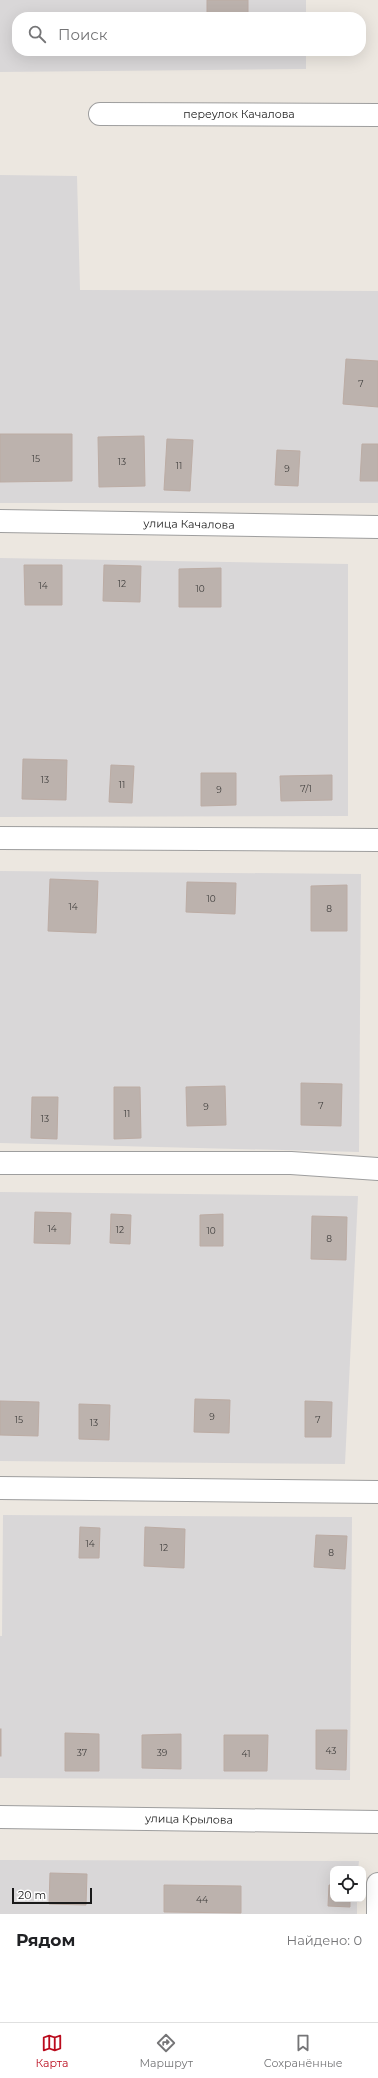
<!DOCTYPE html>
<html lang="ru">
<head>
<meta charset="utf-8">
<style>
  body { margin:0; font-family:Montserrat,sans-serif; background:#f2f2f2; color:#202124 }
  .controls { position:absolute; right:12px; bottom:12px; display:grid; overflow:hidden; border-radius:8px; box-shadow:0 4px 16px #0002 }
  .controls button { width:36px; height:36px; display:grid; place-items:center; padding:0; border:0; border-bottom:1px solid #e0e0e0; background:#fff; color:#202124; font:20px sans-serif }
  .scale { position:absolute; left:12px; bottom:10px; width:80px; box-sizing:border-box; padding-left:4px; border:2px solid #1a1a1a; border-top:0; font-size:11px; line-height:14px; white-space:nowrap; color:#1a1a1a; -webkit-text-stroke:3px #fff; paint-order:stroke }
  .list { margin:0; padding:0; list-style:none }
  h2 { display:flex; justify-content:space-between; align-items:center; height:52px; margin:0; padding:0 16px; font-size:17px }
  h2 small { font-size:13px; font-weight:400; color:#757577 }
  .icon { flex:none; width:22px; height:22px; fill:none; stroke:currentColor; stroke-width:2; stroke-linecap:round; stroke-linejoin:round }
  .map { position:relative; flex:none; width:378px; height:1914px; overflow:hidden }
  .search { position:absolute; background:#fff; box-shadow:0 4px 16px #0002; left:12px; right:12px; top:12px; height:44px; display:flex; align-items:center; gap:10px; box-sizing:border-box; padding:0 14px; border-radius:16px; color:#757577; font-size:15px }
  .sheet { height:108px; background:#fff }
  nav { display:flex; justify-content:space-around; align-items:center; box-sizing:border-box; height:56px; border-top:1px solid #e0e0e0; background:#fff; font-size:11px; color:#757577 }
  nav a { display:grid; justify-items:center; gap:2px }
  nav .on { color:#ba0b1d }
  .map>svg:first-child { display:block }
  .residential { fill:#d9d7d8 }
  .building { fill:#bcb2ad; stroke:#bcaca4 }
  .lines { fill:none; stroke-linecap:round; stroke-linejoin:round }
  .minor-casing { stroke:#9e9e9e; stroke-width:24 }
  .minor { stroke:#fff; stroke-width:22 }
  .labels { text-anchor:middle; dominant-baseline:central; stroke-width:3; stroke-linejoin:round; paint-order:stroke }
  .number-label { font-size:9px; fill:#42403f }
  .street-label { font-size:11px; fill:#1a1a1a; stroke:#fff }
</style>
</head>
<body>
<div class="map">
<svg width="378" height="1914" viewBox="0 0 378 1914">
  <rect width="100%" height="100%" fill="#ece7e0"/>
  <g class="residential">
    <polygon points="0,0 306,0 306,17 17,17 17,51 306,51 306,69 0,72"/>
    <polygon points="0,175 77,176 80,290 378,291 378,503 0,503"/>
    <polygon points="0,558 348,564 348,816 0,817"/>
    <polygon points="0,871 361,874 359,1152 0,1143"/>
    <polygon points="0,1192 358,1196 345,1464 0,1461"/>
    <polygon points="3,1515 352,1517 350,1780 0,1778 0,1636 2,1636"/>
    <polygon points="0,1860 359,1861 358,1869 333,1869 333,1899 357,1899 357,1914 0,1914"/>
  </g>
  <g class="building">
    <rect x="207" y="0" width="41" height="17"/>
    <polygon points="346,359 378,361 378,407 343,404"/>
    <polygon points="0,434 72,434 72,481 0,482"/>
    <polygon points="144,436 145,486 99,487 98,437"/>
    <polygon points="167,439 193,440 190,491 164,490"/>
    <polygon points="362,444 378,444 378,481 360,481"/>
    <polygon points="277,450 300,451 298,486 275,485"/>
    <polygon points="24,565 62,565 62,605 25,605"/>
    <polygon points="104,565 141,566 140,602 103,601"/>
    <polygon points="221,568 221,607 179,607 179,569"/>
    <polygon points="23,759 67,760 66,800 22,799"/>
    <polygon points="111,765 134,766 132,803 109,802"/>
    <polygon points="201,773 236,773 236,805 201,806"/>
    <polygon points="332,775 332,800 281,801 280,776"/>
    <polygon points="50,879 98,881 96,933 48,931"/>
    <polygon points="187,882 236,883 235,914 186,912"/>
    <polygon points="347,885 347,931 311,931 311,886"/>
    <polygon points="301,1083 342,1084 341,1126 301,1125"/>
    <polygon points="225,1086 226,1125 187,1126 186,1087"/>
    <polygon points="114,1087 140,1087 141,1138 114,1139"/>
    <polygon points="32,1097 58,1097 57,1139 31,1138"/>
    <polygon points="35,1212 71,1213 70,1244 34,1243"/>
    <polygon points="111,1214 131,1215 130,1244 110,1243"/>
    <polygon points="223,1214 223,1246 200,1246 200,1215"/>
    <polygon points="312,1216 347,1217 346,1260 311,1259"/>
    <polygon points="195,1399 230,1400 229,1433 194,1432"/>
    <polygon points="0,1401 39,1402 38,1436 0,1435"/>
    <polygon points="305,1401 332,1402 331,1437 305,1437"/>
    <polygon points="79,1404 110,1405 109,1440 79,1439"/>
    <polygon points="80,1527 100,1528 99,1558 79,1558"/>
    <polygon points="145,1527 185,1529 184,1568 144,1566"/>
    <polygon points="316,1535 347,1536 345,1569 314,1567"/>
    <rect x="0" y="1729" width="1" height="27"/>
    <polygon points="316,1730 347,1730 346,1770 316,1769"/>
    <polygon points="65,1733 99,1734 99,1771 65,1771"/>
    <polygon points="181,1734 181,1769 142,1768 142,1735"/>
    <polygon points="224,1735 268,1735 267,1771 224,1771"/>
    <polygon points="50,1873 87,1874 86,1905 49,1904"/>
    <polygon points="164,1885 241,1886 241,1913 164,1912"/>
    <polygon points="329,1885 333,1885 333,1899 350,1899 350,1907 328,1906"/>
  </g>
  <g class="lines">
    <defs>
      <g id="minor">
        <polyline points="100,114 378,115"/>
        <polyline points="0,521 378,527"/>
        <polyline points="0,838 378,840"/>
        <polyline points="0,1163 291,1163 378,1169"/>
        <polyline points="0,1488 378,1492"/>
        <polyline points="0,1817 378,1822"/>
        <polyline points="378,1914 378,1884"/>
      </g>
    </defs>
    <use href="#minor" class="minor-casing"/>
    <use href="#minor" class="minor"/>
  </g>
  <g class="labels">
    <g class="number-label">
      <text x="361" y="383">7</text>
      <text x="36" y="458">15</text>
      <text x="122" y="461">13</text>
      <text x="179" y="465">11</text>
      <text x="287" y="468">9</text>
      <text x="122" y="583">12</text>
      <text x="43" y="585">14</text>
      <text x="200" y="588">10</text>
      <text x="45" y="779">13</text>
      <text x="122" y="784">11</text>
      <text x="306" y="788">7/1</text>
      <text x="219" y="789">9</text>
      <text x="211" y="898">10</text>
      <text x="73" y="906">14</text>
      <text x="329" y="908">8</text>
      <text x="321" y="1105">7</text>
      <text x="206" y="1106">9</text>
      <text x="127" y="1113">11</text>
      <text x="45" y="1118">13</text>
      <text x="52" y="1228">14</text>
      <text x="120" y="1229">12</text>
      <text x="211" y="1230">10</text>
      <text x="329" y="1238">8</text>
      <text x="212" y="1416">9</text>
      <text x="19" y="1419">15</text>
      <text x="318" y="1419">7</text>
      <text x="94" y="1422">13</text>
      <text x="90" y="1543">14</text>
      <text x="164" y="1547">12</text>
      <text x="331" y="1552">8</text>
      <text x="331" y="1750">43</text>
      <text x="82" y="1752">37</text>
      <text x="162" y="1752">39</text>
      <text x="246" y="1753">41</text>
      <text x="202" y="1899">44</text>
    </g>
    <g class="street-label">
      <text x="239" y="114">переулок Качалова</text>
      <text transform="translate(189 524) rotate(1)">улица Качалова</text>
      <text transform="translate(189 1819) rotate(1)">улица Крылова</text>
    </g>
  </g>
</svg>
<div class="controls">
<button><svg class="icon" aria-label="locate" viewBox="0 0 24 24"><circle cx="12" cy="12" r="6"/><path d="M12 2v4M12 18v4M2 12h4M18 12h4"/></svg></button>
</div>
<div class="scale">20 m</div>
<div class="search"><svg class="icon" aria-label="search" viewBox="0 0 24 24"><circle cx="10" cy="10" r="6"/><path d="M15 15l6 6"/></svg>Поиск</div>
</div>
<section class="sheet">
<h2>Рядом<small>Найдено: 0</small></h2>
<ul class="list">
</ul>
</section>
<nav>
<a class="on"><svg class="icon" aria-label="map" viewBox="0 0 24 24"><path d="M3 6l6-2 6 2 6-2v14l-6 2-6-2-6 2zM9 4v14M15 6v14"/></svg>Карта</a>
<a><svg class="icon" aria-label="directions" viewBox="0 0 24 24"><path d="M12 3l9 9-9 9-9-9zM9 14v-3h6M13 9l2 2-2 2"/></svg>Маршрут</a>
<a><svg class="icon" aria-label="saved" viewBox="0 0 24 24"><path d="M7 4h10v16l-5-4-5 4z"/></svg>Сохранённые</a>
</nav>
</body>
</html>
